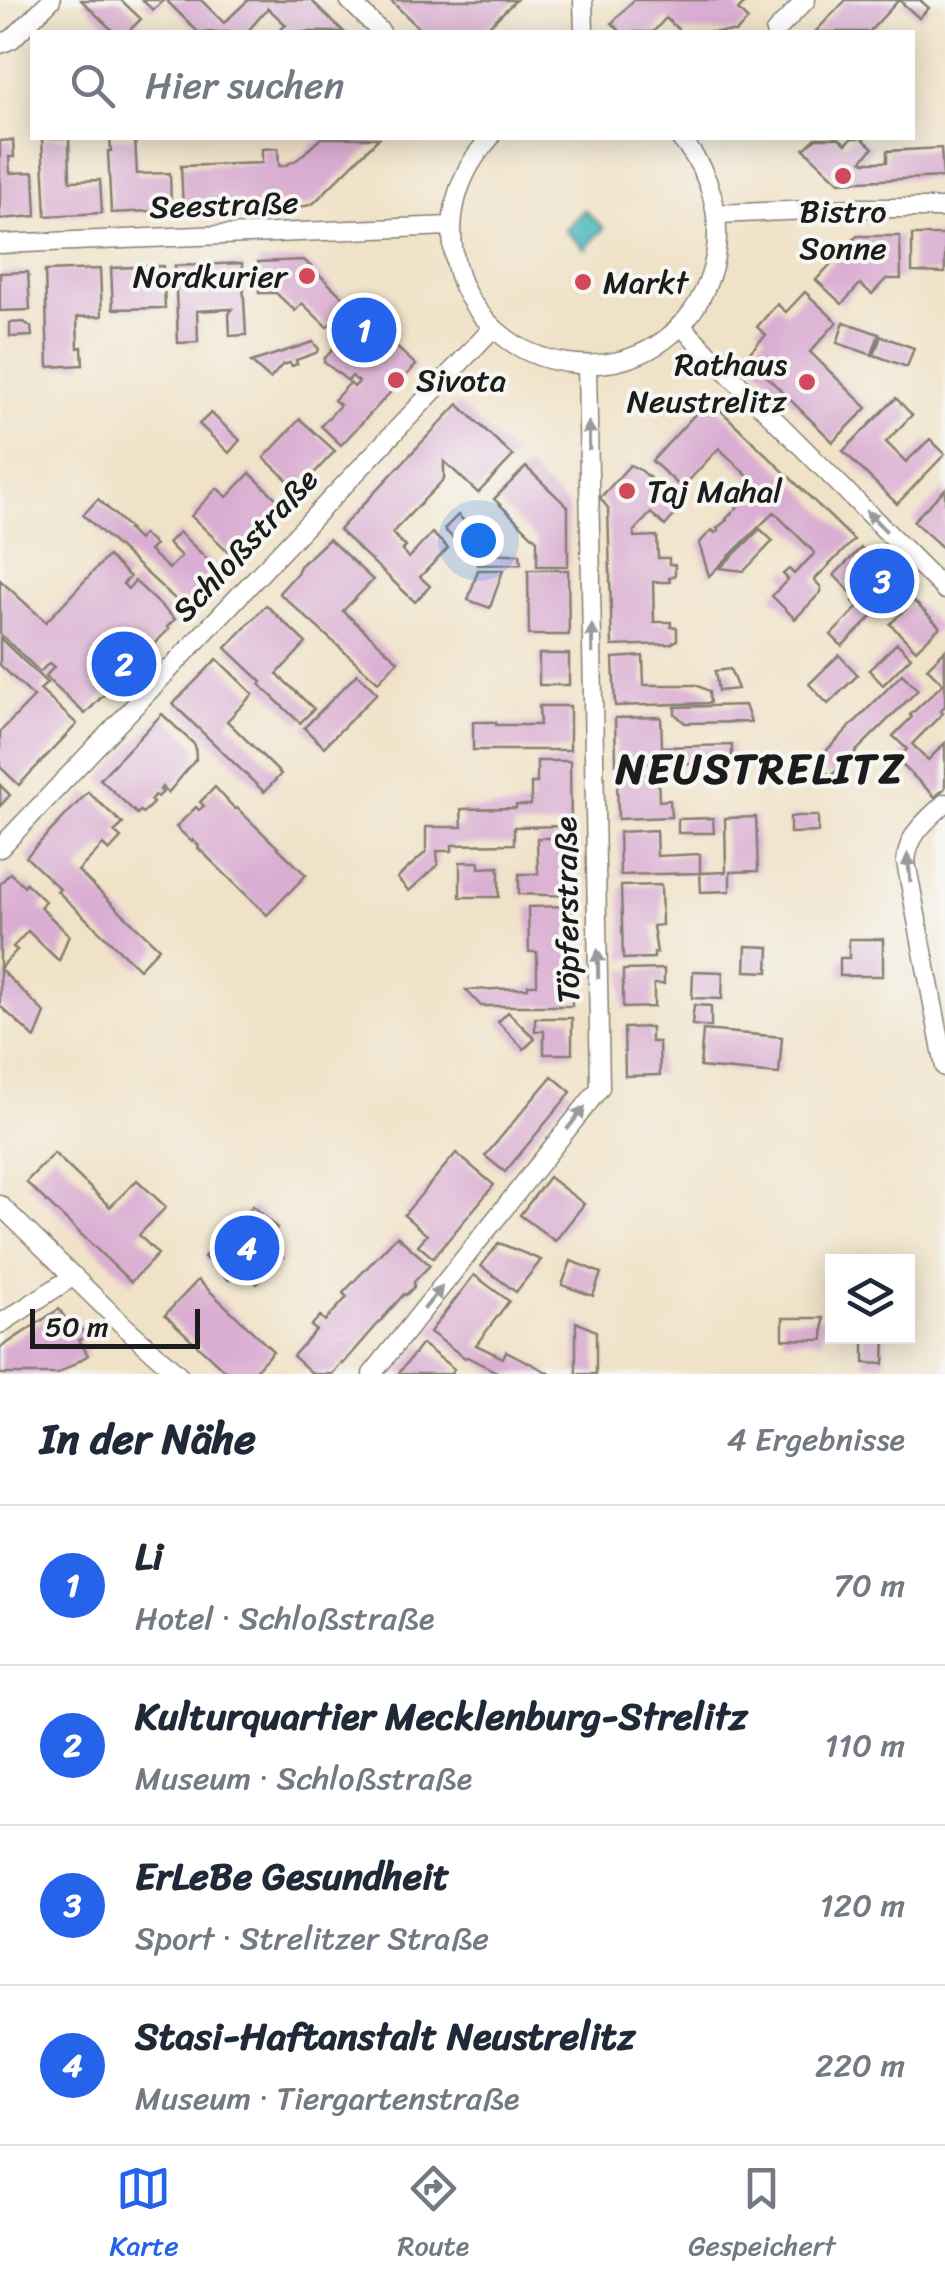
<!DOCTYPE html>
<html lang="de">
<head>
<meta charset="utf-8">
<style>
  body { margin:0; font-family:Sriracha,sans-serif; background:#f2f2f3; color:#1f2937 }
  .controls { position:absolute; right:30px; bottom:30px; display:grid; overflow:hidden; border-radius:0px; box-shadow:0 5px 25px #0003 }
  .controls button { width:90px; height:90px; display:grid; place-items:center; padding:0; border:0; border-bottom:2px solid #e0e1e3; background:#fff; color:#1f2937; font:50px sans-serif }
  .scale { position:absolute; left:30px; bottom:25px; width:170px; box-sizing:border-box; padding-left:10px; border:5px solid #1c1c1c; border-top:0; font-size:28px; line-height:35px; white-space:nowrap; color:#1c1c1c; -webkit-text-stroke:8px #f6f6f2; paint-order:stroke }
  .you { position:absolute; left:478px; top:540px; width:35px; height:35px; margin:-25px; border:8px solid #fff; border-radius:50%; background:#1a73e8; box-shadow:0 0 0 15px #1a73e833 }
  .badge { display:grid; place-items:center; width:65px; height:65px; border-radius:50%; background:#2563eb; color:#fff; font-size:32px; font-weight:700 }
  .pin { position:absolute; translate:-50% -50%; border:5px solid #fff; box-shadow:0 2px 10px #0006 }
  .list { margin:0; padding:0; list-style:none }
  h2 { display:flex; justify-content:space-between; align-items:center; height:130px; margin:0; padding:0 40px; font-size:42px }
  h2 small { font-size:32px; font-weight:400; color:#747a83 }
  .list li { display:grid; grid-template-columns:65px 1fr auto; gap:30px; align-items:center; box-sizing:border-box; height:160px; padding:0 40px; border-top:2px solid #e0e1e3 }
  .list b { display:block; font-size:38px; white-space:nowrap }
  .list p { margin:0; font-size:32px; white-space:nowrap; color:#747a83 }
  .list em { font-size:32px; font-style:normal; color:#747a83 }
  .icon { flex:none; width:55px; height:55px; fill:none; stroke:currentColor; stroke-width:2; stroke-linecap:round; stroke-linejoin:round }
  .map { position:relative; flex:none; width:945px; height:1374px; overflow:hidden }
  .search { position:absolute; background:#fff; box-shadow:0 5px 25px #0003; left:30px; right:30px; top:30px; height:110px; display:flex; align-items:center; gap:25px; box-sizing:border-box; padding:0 35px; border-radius:0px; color:#747a83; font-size:38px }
  .sheet { height:770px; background:#fff }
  nav { display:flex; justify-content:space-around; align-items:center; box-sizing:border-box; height:140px; border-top:2px solid #e0e1e3; background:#fff; font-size:28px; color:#747a83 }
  nav a { display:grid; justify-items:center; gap:5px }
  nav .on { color:#2563eb }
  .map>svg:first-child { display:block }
  .water { fill:#49b8be; stroke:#326a6d; stroke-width:2.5 }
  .building { fill:#daaed2 }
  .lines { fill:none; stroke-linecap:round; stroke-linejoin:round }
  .street-casing { stroke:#867f72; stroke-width:21 }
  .street { stroke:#fff; stroke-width:18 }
  .oneway { fill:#999 }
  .poi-dot { fill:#d1495b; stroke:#f6f6f2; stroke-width:4 }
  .labels { text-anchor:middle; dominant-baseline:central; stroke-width:8; stroke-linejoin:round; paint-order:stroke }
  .street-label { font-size:32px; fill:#1c1c1c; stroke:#f6f6f2 }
  .poi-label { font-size:32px; fill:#1c1c1c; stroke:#f6f6f2; text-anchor:start }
  .district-label { font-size:42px; font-weight:bold; letter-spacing:2.5px; fill:#1c1c1c; stroke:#f6f6f2 }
</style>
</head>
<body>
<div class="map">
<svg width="945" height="1374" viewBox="0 0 945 1374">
  <rect width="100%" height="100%" fill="#f6f6f2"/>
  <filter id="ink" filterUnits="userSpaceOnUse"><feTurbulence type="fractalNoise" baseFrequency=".01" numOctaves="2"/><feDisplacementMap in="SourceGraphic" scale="20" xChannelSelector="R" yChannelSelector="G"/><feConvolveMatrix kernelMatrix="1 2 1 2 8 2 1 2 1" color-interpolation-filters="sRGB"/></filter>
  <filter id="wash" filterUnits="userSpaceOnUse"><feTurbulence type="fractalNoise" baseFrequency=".0048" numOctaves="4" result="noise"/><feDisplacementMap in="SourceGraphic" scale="40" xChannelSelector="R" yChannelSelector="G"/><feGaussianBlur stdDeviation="2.25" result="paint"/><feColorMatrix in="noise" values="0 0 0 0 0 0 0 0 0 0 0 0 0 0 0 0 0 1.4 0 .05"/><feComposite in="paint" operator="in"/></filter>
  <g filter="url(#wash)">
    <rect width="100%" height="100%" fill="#f0e2c7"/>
    <polygon class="water" points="584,210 604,228 585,249 565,230"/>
    <g id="blocks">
      <g class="building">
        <polygon points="81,0 121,0 141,19 128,32 114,32"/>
        <polygon points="142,0 164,0 153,10"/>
        <polygon points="166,0 201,0 224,23 248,0 311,0 344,32 278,32 286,25 268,8 247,32 198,32"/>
        <polygon points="390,0 516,0 483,32 423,32"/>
        <polygon points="634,0 748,0 738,10 748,20 736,32 681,32 666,18 653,32 621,32 612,23"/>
        <polygon points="846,0 920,0 929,8 919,18 899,0 869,32 815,32"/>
        <polygon points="42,138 69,138 70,181 100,180 102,213 46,216"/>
        <polygon points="110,138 135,138 137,174 170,173 171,210 111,213 108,151 111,151"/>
        <polygon points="321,138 379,138 314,203 306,206 183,210 181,166 262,163 262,149 278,148 279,166 284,166 298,159"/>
        <polygon points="816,138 839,138 846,144 852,138 862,138 873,148 862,160 865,162 887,162 887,151 941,148 943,177 839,182 804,149"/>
        <polygon points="13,140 14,157 9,157 10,173 34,172 36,216 0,219 0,141"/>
        <polygon points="912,235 945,235 945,273 912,272"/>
        <polygon points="857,236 900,236 901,279 886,279 872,294 860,284 842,304 816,280"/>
        <polygon points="304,260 349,303 327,327 302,303 295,311 276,293 259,293 258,262"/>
        <polygon points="242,263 246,335 230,336 229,314 232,309 197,311 198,342 178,343 175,266"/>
        <polygon points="163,266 165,308 113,309 111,268"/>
        <polygon points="100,269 102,316 77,317 78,348 82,347 83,365 48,367 45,271"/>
        <polygon points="28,272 30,310 0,311 0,273"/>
        <polygon points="805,292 837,322 810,352 867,408 833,442 746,356 766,335 757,327 777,304 786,312"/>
        <polygon points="364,317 416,365 341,445 321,426 340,405 334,400 350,383 354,387 359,382 352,376 348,381 324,362 324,359"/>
        <polygon points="24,322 31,327 32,336 10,337 10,323"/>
        <polygon points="844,322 879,334 872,355 837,343"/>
        <polygon points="881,336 914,348 907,367 874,355"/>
        <polygon points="313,342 319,349 316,353 296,360 297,364 292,366 290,363 282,365 270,379 251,362"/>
        <polygon points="896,398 912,415 886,442 906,462 930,439 945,454 897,504 843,451"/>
        <polygon points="709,399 854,540 814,580 821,587 821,592 795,619 772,596 788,579 783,574 789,569 794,574 815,553 774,512 709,576 699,543 712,530 715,533 719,530 717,528 727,520 726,519 758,486 719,448 682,488 652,461"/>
        <polygon points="458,404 513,456 478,493 444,461 444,479 392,533 406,547 402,551 409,558 432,533 448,548 420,577 430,586 415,602 339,530"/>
        <polygon points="211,413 240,440 229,453 199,424"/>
        <polygon points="300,419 335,451 298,490 264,458"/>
        <polygon points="630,465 642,471 679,504 676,508 678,511 665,526 651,513 634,531 634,537 657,536 658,558 669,558 669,564 675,565 675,576 669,578 670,582 653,582 654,622 671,622 671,627 677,628 677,640 671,644 612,646 608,508 600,498"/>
        <polygon points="526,467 568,507 568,566 537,566 537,540 494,499"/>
        <polygon points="250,473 284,506 235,558 191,516 217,488 227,497"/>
        <polygon points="945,489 945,550 913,521"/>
        <polygon points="98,499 130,529 128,530 138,540 143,534 155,545 149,551 169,569 181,556 168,543 179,532 221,572 186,609 83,515"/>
        <polygon points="458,515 472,529 458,543 444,529"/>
        <polygon points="760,529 773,541 744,571 720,568"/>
        <polygon points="329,539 373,580 343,611 398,661 378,682 279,593 297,573 300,566"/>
        <polygon points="861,548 899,586 892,593 894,595 887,603 884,600 879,606 881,608 842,646 831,635 858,607 853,601 856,598 834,575"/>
        <polygon points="477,554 520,554 521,564 477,565"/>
        <polygon points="108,556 130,577 123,584 128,589 135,581 175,619 167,627 169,629 85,714 45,677 54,667 49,663 40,672 0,634 0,580 46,622"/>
        <polygon points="478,570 503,570 490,608 468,600"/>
        <polygon points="528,570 568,570 569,635 529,635"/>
        <polygon points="914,601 940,627 916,650 890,624"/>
        <polygon points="266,605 306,643 277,674 314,709 300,723 260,685 262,682 226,648"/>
        <polygon points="0,638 47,683 40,690 77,724 19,785 0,767 0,732 34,697 0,665"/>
        <polygon points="897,643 911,657 883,685 869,670"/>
        <polygon points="945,650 945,706 940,711 943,713 912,744 928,760 945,743 945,788 935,797 897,760 907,749 893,736 912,717 910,715 943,684 927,668"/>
        <rect x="539" y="654" width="30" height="31"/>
        <polygon points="839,655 858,675 828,704 809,684"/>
        <polygon points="643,656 644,685 696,685 709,691 710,703 615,706 613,658"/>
        <polygon points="217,659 253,694 227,721 281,774 264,792 173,704"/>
        <polygon points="730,669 738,689 718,691 715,671"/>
        <polygon points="357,674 377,693 324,747 304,728"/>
        <polygon points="902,674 918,690 830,777 817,760"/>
        <polygon points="745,705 751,722 685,723 675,714 675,707"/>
        <polygon points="539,706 570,706 570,750 473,750 473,722 496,722 496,725 540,725"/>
        <polygon points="162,714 195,745 196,759 168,793 162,787 160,790 163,792 158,797 155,795 150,800 153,803 143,813 140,811 137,814 100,779"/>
        <polygon points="661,717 662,747 732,745 732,763 616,764 615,718"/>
        <polygon points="537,761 570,761 571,826 514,827 514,844 452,845 452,851 437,851 438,865 409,891 397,878 426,852 426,827 462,827 461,809 516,808 516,805 531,805 531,783 537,783"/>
        <polygon points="658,774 659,801 670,800 671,817 618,819 617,775"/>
        <polygon points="0,785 10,795 0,806"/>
        <polygon points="215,787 235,809 237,808 306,875 267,915 198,848 199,846 193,840 192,842 176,827 196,807 199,810 204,806 200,802"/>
        <polygon points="88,792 123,824 114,832 121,838 109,851 103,845 78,871 159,948 139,969 57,891 60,889 26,857"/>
        <polygon points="798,816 818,816 818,832 790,833 790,817"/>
        <polygon points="756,817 758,871 730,872 730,891 701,892 700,873 726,872 725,818"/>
        <polygon points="713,818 714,833 678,833 678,819"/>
        <polygon points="656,830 657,856 700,854 700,873 620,875 619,832"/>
        <polygon points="537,838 571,838 571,896 519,894 519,874 538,874"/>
        <polygon points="460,862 479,862 479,868 499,867 499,897 460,897"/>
        <polygon points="10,873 24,886 26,883 45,901 40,907 69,935 59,961 28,931 13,947 17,950 0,968 0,884"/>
        <polygon points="661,885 662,925 653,926 657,953 654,953 654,958 623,959 621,886"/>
        <polygon points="572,906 572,1006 481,1006 466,990 528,988 528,985 537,985 537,952 529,952 528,907"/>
        <polygon points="849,939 883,939 883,976 840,976 840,958 849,958"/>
        <polygon points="746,946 769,947 768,972 745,971"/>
        <polygon points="0,969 45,1013 35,1038 0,1006"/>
        <polygon points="664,969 664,984 654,984 654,1007 623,1008 623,970"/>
        <polygon points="693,971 723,972 722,999 692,998"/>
        <polygon points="694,1005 711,1006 711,1027 692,1025"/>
        <polygon points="508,1012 535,1039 524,1049 498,1022"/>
        <polygon points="535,1018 572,1018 572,1054 544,1054 544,1031 535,1031"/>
        <polygon points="651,1027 651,1042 659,1042 660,1075 625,1076 624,1028"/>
        <polygon points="703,1030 782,1037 779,1074 700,1067"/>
        <polygon points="552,1076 571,1092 505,1172 485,1156"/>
        <polygon points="54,1153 110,1207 137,1180 166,1207 139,1235 158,1254 131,1282 26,1182"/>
        <polygon points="456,1153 494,1185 433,1258 418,1245 427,1235 404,1215"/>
        <polygon points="549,1177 584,1204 555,1241 520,1215"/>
        <polygon points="253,1206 277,1228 266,1240 283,1257 257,1284 240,1268 229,1280 204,1257"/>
        <polygon points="397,1236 430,1265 414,1282 414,1287 406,1295 404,1294 343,1364 342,1363 332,1374 313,1374 293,1356 316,1330 311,1326 320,1316 325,1321 347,1297 343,1293"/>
        <polygon points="499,1243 541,1260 516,1292 481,1266"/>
        <polygon points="571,1261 601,1273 593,1296 562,1285"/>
        <polygon points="474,1275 509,1301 476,1345 503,1358 506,1351 551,1374 501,1374 467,1357 465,1358 430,1332"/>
        <polygon points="198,1280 273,1351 252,1374 228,1374 165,1315"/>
        <polygon points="59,1309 69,1324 75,1319 86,1336 79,1340 88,1355 58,1374 0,1374 0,1348"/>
        <polygon points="783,1318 824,1318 823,1340 783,1339"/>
        <polygon points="576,1322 596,1331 596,1374 576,1374"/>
        <polygon points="864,1336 885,1336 884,1364 864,1363"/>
        <polygon points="422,1344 454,1369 450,1374 398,1374"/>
      </g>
    </g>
  </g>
  <g filter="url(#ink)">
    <use href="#blocks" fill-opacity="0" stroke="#867f72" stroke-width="2.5"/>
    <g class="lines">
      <defs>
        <g id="street">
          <polyline points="349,0 381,32"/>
          <polyline points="583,0 584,32"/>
          <polyline points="775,32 806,0"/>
          <polyline points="0,44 12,39 51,0"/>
          <path d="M490 138C458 173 445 217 456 265 463 295 482 320 507 339 527 354 552 362 577 364 701 373 761 228 680 138"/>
          <polyline points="718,214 857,208 945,208"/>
          <polyline points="0,244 451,226"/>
          <polyline points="680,325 945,590"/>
          <path d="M945 803C925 822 908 834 906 862L945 1067"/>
          <polyline points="0,848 493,328"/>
          <polyline points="0,1205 122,1324 178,1374"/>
          <polyline points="0,1324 74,1276"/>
          <polyline points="372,1374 600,1088 587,365"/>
        </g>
      </defs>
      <use href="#street" class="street-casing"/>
      <use href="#street" class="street"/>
    </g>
    <defs><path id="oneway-solid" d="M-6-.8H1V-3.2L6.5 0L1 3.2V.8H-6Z" transform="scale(2.5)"/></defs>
    <g class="oneway">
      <use href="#oneway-solid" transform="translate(589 436) rotate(-91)"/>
      <use href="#oneway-solid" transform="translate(876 521) rotate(-135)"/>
      <use href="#oneway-solid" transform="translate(592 639) rotate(-91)"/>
      <use href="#oneway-solid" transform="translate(909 868) rotate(-96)"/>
      <use href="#oneway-solid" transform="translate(598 964) rotate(-91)"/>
      <use href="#oneway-solid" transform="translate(576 1118) rotate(-52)"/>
      <use href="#oneway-solid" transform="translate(433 1298) rotate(-51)"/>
    </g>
  </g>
  <g class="poi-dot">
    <circle cx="843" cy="176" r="10"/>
    <circle cx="307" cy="276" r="10"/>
    <circle cx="583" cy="282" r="10"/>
    <circle cx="396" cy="380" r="10"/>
    <circle cx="807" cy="382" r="10"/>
    <circle cx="627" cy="491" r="10"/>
  </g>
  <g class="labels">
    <g class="street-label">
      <text transform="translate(224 205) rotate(-2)">Seestraße</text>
      <text transform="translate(245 545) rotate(-47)">Schloßstraße</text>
      <text transform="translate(567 910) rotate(-91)">Töpferstraße</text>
    </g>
    <g class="poi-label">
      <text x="843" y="211" text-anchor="middle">Bistro<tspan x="843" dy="37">Sonne</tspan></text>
      <text x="287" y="276" text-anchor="end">Nordkurier</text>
      <text x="603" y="282">Markt</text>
      <text x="787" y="364" text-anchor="end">Rathaus<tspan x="787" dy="37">Neustrelitz</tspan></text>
      <text x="416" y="380">Sivota</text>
      <text x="647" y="491">Taj Mahal</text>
    </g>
    <g class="district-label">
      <text x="761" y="769">NEUSTRELITZ</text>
    </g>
  </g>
</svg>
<div class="controls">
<button><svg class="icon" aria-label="layers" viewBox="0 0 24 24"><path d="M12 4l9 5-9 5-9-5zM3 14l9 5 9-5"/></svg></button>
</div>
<div class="scale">50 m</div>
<div class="you"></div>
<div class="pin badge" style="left:364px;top:330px">1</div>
<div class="pin badge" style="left:124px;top:664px">2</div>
<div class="pin badge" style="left:882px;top:581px">3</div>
<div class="pin badge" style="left:247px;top:1248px">4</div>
<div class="search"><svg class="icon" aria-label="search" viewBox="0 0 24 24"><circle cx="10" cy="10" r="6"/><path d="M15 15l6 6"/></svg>Hier suchen</div>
</div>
<section class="sheet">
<h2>In der Nähe<small>4 Ergebnisse</small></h2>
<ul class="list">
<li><span class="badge">1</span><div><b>Li</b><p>Hotel · Schloßstraße</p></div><em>70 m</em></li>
<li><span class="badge">2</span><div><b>Kulturquartier Mecklenburg-Strelitz</b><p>Museum · Schloßstraße</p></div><em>110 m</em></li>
<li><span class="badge">3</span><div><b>ErLeBe Gesundheit</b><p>Sport · Strelitzer Straße</p></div><em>120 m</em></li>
<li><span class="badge">4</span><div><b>Stasi-Haftanstalt Neustrelitz</b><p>Museum · Tiergartenstraße</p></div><em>220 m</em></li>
</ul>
</section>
<nav>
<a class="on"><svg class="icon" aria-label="map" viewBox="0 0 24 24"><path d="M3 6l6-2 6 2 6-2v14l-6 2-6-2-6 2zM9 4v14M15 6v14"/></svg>Karte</a>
<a><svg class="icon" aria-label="directions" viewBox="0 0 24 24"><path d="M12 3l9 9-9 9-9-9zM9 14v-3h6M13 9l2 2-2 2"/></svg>Route</a>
<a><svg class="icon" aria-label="saved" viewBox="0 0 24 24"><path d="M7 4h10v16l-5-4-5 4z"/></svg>Gespeichert</a>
</nav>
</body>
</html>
